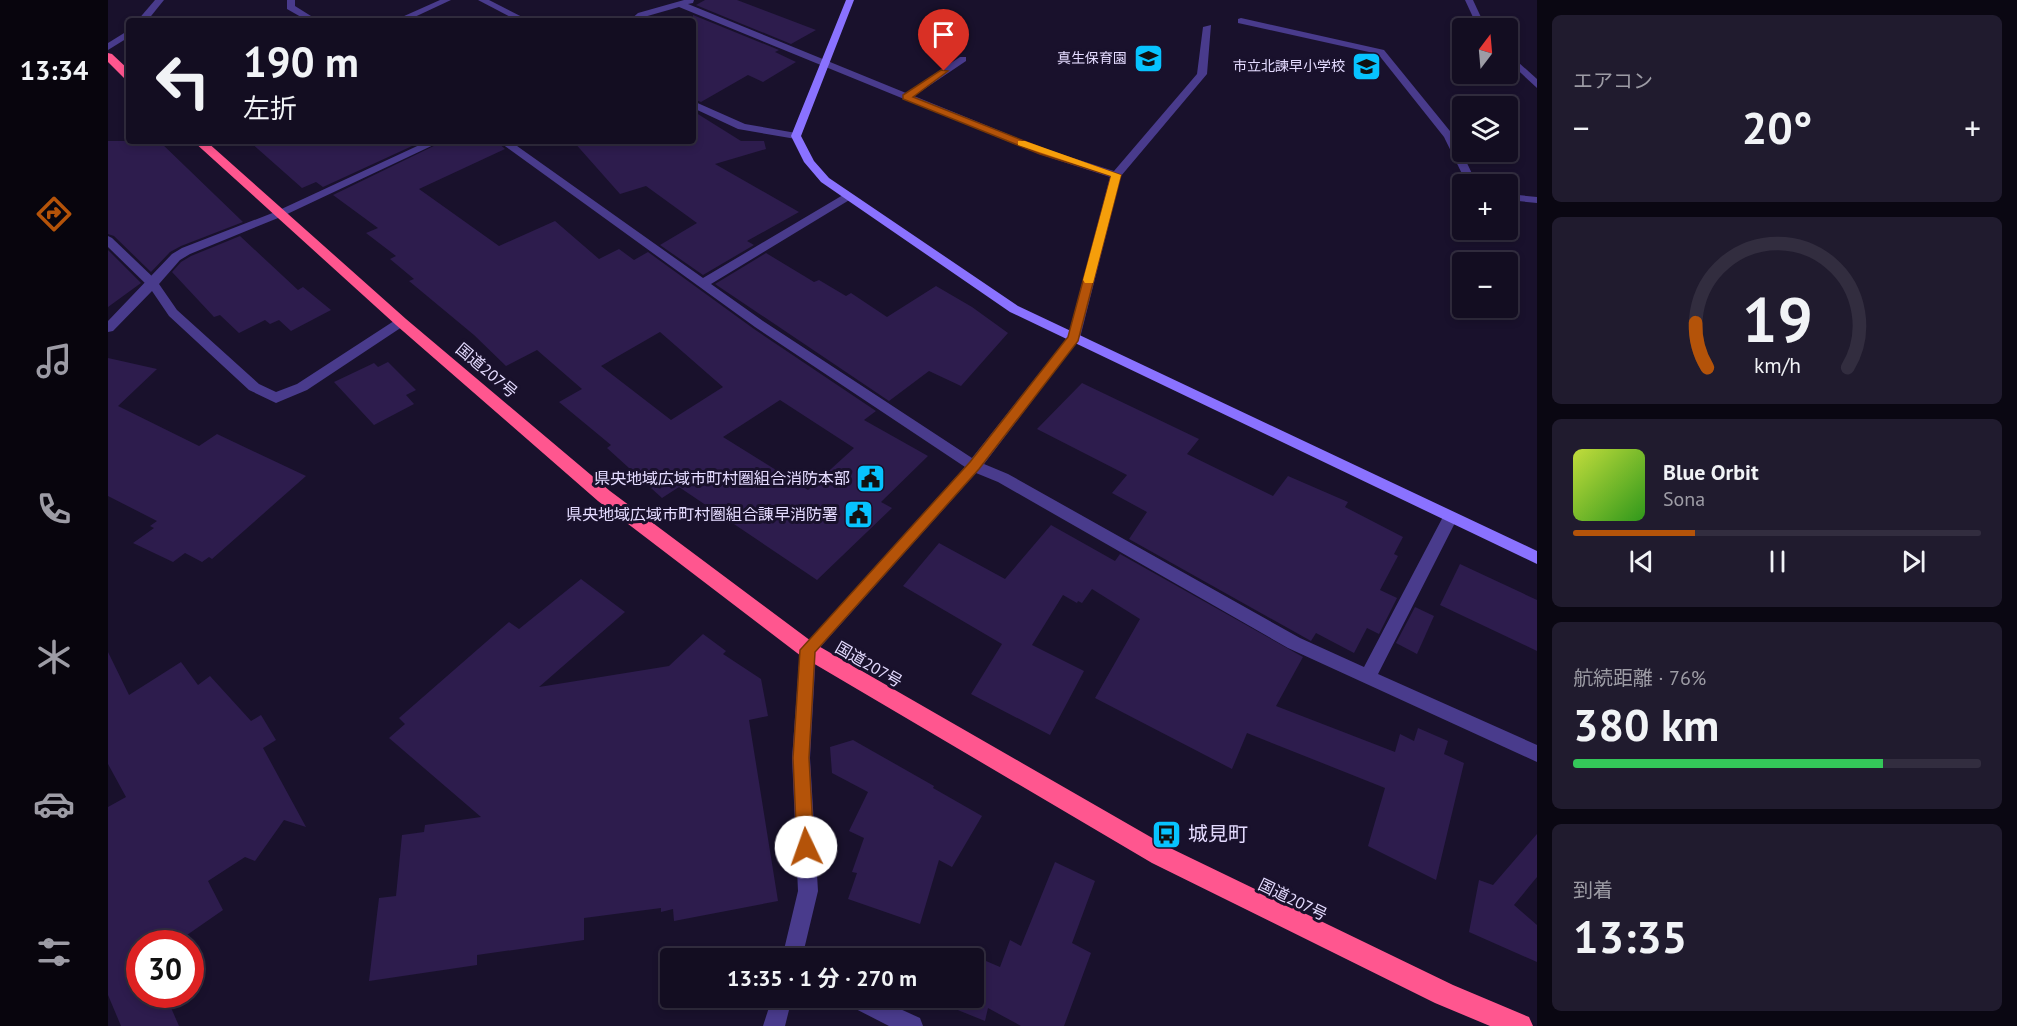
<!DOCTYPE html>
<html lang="ja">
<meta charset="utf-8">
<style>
body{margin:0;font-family:"PT Sans","Noto Sans JP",sans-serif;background:#201b2e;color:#f1f3f6;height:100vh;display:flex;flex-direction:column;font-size:22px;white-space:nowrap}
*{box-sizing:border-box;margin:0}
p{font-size:20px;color:#9d9ca5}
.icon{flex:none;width:33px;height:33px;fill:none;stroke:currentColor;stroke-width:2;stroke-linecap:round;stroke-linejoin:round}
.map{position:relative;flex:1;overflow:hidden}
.details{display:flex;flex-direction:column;gap:15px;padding:15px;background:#0a0712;width:480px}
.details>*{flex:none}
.top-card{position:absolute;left:18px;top:18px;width:570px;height:126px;border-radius:6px;box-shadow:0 3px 9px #0003,0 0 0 2px #322d3f;background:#130d21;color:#f1f3f6;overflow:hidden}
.needle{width:39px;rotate:16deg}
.tools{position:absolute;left:1344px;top:18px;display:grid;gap:12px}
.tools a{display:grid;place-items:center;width:66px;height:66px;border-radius:6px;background:#130d21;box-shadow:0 3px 9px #0003,0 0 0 2px #322d3f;font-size:30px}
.speed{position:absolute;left:18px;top:930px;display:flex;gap:12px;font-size:30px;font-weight:700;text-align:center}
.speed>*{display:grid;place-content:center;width:78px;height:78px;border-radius:50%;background:#130d21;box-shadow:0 3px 9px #0003,0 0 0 2px #322d3f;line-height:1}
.speed .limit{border:9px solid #d22;background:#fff;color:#111}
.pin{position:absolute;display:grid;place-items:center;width:51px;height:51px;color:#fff;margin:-62px -26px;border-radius:50% 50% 50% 0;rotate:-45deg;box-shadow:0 0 6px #0007}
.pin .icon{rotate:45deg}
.me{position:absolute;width:66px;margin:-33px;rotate:357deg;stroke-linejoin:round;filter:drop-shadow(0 0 4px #0008)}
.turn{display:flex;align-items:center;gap:21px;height:126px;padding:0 18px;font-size:27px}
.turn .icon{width:78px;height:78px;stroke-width:2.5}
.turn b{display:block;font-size:42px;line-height:51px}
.big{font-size:45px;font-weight:700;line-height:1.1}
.details .widget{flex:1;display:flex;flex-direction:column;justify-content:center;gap:9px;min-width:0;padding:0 21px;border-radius:9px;background:#201b2e}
.details .dial{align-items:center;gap:0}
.dial svg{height:156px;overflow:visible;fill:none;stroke:#322d3f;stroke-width:7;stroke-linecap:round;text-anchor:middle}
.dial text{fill:#f1f3f6;stroke:none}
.song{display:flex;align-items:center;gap:18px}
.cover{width:72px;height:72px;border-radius:9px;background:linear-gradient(135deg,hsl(70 70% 55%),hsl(110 70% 35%))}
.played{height:6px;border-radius:3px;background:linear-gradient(90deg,#b45309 30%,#322d3f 30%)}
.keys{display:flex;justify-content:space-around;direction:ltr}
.heat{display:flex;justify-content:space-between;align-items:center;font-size:33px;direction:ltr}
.charge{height:9px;border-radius:4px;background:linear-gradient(90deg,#34c759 76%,#322d3f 0)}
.trip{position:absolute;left:552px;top:948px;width:324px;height:60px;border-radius:6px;background:#130d21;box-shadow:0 3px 9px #0003,0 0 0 2px #322d3f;font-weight:700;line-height:60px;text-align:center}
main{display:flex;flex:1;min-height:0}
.tab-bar{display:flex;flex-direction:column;width:108px;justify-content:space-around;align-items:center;background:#08050d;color:#9d9ca5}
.tab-bar .icon{width:42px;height:42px}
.tab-bar .on{color:#b45309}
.tab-bar b{font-size:27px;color:#f1f3f6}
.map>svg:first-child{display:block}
.building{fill:#2d1c4d;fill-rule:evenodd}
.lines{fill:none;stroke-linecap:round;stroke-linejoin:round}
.lane{fill:#493b8c;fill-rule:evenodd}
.street{fill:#493b8c;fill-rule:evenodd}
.secondary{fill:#8a72ff;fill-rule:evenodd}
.highway{fill:#ff568f;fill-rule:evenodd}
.route{fill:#b45309;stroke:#753606;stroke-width:1.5}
.slow{fill:#f59e0b}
.labels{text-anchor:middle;stroke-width:6;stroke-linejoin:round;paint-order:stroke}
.far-poi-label{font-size:14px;fill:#e4dbff;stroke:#19112c;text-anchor:end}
.street-label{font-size:16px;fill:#e4dbff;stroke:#19112c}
.poi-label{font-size:16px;fill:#e4dbff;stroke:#19112c;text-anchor:end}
.near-poi-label{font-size:20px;fill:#e4dbff;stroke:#19112c;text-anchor:start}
</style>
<main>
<nav class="tab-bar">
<b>13:34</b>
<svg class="icon on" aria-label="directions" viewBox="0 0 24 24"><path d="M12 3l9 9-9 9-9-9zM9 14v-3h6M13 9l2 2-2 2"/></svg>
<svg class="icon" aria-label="music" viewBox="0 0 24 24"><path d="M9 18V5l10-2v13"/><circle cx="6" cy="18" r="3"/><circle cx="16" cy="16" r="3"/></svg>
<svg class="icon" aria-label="phone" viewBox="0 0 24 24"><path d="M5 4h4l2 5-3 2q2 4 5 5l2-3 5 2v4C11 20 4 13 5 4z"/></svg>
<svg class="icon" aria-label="climate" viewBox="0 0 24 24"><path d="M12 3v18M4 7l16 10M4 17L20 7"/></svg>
<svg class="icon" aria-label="car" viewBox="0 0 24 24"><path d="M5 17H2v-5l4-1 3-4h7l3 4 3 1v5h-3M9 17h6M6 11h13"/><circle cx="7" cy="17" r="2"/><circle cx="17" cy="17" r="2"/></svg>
<svg class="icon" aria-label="filters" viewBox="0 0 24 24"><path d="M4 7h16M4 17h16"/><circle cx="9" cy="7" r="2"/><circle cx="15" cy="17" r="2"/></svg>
</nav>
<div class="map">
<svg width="1429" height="1026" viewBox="0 0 1429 1026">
<rect width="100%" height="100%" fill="#19112c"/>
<g class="building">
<polygon points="597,0 629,0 708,30 683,44 588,5"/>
<polygon points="585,15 671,50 667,52 688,62 655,82 640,75 593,102 585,99"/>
<polygon points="585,111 633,141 656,141 658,149 607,164 691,212 639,241 646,245 595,275 552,245 589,223 538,186 512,194 465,141 585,141"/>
<polygon points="0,141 51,141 135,222 73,246 62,252 43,272 6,236 0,234"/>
<polygon points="141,141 315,141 215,187 208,182 194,188"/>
<path d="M336,141H388L397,149L311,189L391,246L447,221L491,259L511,249L526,260L540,252L646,329L768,411L756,420L820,456L773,502L784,508L709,580L571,487L554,498L499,448L503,445L451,402L474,389L429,350L398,366L366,335L301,281L306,279L282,259L288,256L258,233L270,228L225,195ZM552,332L615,387L563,420L493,366ZM672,400L746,448L700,490L615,437Z"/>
<polygon points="132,236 190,290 195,287 223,310 183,331 171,320 162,324 157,320 131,333 112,315 106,317 64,272 73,262 83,256"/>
<polygon points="0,250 33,283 0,307"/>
<polygon points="658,253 706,282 711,280 738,296 743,293 779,317 828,286 864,307 900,333 853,386 821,371 781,401 607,284"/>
<polygon points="0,358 49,369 10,406 91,446 109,434 198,476 104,559 101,557 94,562 77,553 65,562 25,543 46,528 42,526 49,521 0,496"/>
<polygon points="280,362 308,390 298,395 306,404 266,425 226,382 266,363 270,367"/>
<polygon points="974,383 1091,439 1079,454 1165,496 1180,476 1240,502 1237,507 1295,537 1286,554 1290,556 1272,590 1289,598 1271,634 1259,628 1246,653 1208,633 1203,641 1021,539 1039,512 1004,493 1019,475 929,429"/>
<polygon points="943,525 1007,561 1012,554 1195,657 1168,706 1287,752 1292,734 1306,741 1310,728 1340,741 1336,754 1356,763 1328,880 1260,846 1277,788 1139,733 1124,769 987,698 1032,619 984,589 974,603 970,601 969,603 955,595 924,645 976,671 942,735 863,694 894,644 795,586 831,543 897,579"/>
<polygon points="1352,564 1429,600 1429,651 1332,605"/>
<polygon points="473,579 517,612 431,687 561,666 595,634 618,651 615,654 653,679 660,716 641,720 670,901 566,921 565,909 553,912 553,908 476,918 476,940 369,955 369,965 261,981 271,898 288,896 294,835 316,832 317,825 373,817 281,738 297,724 291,718 401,622 411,629"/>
<polygon points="1307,607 1326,616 1309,654 1288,643"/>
<polygon points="0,652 21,695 73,662 90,685 102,676 143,721 153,715 168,740 155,748 198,827 176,820 147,861 137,857 100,881 115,910 66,944 32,944 32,994 57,994 71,1026 13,1026 0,995 0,807 18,797 0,764"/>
<polygon points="745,740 826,786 825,788 874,816 844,867 831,860 812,924 740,899 749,873 744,872 756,838 741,831 760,792 724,773 722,747"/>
<polygon points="1429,834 1429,877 1406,905 1429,925 1429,962 1361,932 1371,880 1385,885"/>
<polygon points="947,862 987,881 964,943 983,953 956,1026 913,1026 880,1008 877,1021 820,998 866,998 864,955 892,967 902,940 913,946"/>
</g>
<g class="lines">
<polygon class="lane" points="0,236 4,238 49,281 49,287 41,287 0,247"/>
<g class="street">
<polygon points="47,0 56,0 39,21 29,21"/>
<polygon points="179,0 187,0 187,6 211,21 200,21 179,9"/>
<polygon points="332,0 343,0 298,21 285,21"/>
<polygon points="370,0 381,0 422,21 410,21"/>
<polygon points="576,0 586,0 585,3 580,4 798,93 852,57 858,57 858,61 806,96 939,150 1006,171 1089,74 1095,27 1103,25 1099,74 1013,176 972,338 876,464 900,474 1192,638 1256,667 1337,513 1347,513 1350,517 1270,674 1429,745 1429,762 1180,648 890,482 868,473 708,652 702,758 710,891 694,958 674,958 690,891 684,758 692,650 857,467 647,327 390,141 402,141 595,278 735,195 743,195 743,199 603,284 655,321 864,458 960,337 1002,177 931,154 571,7 536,17 531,21 521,21 530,13"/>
<polygon points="1357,0 1365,0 1378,28 1370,28"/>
<polygon points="1133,18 1276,50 1346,136 1369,184 1359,184 1336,137 1270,54 1130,23 1130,19"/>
<polygon points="21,30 21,37 0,50 0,43"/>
<polygon points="1400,53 1429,79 1429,88 1400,61"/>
<polygon points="585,101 637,124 688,133 693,136 688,139 630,129 585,108"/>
<polygon points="320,141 334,141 175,216 82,254 72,260 51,284 69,310 151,384 168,392 189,384 289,319 297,319 299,322 297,325 199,390 168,403 141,390 61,316 44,291 5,331 0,332 0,321 64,254 74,248 167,212"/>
<polygon points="1400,194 1429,197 1429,203 1400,200"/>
<polygon points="664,998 684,998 677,1026 655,1026"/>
<polygon points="737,998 768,998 812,1018 815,1026 781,1026 740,1005"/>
</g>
<polygon class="secondary" points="738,0 746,0 693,136 706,161 721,178 910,306 1429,551 1429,564 902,312 713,182 696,162 683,136"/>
<g class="highway">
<polygon points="0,53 4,54 21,70 21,80 17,79 0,62"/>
<polygon points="85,141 98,141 298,319 502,491 707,644 1060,847 1345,985 1421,1017 1425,1026 1382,1026 1327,1003 1044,863 693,656 490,501 288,325"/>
</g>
</g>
<polygon class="route" points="833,70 840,71 805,97 939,150 1013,175 970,341 871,469 707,652 701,758 706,847 704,853 698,855 692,853 689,847 685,758 692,650 862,462 960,337 1003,176 932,154 795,99 795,95"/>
<polygon class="slow" points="910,141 917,141 1013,175 985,283 977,283 975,280 1003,176 910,145"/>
<defs>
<symbol id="school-square" viewBox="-11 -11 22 22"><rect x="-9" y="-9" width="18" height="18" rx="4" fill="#07c3ff" stroke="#19112c"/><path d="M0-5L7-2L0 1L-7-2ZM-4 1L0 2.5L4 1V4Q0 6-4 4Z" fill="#111"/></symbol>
<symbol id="civic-square" viewBox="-11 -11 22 22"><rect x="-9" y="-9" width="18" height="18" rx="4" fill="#07c3ff" stroke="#19112c"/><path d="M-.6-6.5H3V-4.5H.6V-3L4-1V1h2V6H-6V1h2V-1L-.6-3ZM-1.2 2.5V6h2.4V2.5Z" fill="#111"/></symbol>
<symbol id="bus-square" viewBox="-11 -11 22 22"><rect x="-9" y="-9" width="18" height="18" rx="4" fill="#07c3ff" stroke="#19112c"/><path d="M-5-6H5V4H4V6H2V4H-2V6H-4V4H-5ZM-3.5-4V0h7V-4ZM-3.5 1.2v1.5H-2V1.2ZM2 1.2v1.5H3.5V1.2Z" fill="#111"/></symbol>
</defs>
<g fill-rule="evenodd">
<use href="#school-square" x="1024" y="42" width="33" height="33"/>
<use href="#school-square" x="1242" y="50" width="33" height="33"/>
<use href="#civic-square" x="746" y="462" width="33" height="33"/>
<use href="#civic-square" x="734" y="498" width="33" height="33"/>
<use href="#bus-square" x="1042" y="818" width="33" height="33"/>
</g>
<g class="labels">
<g class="far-poi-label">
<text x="1019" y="63">真生保育園</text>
<text x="1237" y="71">市立北諫早小学校</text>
</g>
<g class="street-label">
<text transform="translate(379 370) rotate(40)" y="6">国道207号</text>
<text transform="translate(761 664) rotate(30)" y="6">国道207号</text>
<text transform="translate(1185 899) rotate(26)" y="6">国道207号</text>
</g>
<g class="poi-label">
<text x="742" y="484">県央地域広域市町村圏組合消防本部</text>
<text x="730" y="520">県央地域広域市町村圏組合諌早消防署</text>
</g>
<g class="near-poi-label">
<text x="1080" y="841">城見町</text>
</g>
</g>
</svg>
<div class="tools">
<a><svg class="needle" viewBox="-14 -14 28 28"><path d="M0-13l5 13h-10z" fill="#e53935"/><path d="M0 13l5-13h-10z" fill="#9d9ca5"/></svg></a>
<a><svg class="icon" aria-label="layers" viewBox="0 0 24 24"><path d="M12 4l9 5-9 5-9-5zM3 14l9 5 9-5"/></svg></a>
<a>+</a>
<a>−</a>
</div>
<div class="speed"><div class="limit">30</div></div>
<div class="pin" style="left:836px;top:71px;background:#d93025"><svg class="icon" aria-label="arrive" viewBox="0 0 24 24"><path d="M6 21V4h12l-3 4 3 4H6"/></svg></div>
<svg class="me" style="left:698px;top:847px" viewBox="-20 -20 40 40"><circle r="19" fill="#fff"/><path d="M0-13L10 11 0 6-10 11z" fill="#b45309"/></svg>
<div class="trip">13:35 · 1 分 · 270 m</div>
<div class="top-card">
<div class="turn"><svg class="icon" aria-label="left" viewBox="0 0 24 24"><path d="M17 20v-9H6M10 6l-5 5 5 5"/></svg><div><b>190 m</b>左折</div></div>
</div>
</div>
<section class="details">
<div class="widget"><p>エアコン</p>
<div class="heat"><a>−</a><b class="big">20°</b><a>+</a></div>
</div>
<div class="widget dial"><svg viewBox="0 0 100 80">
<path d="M14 69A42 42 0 1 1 86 69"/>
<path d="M14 69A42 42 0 0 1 8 46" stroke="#b45309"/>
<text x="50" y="56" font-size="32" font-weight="700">19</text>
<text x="50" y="72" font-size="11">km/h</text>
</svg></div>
<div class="widget">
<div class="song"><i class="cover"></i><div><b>Blue Orbit</b><p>Sona</p></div></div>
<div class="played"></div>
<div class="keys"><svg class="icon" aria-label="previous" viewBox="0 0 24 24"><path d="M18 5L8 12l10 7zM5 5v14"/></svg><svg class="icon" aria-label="pause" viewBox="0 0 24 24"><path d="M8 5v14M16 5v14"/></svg><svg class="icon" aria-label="next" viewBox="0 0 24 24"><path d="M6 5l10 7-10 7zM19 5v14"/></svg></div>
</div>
<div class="widget"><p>航続距離 · 76%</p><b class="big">380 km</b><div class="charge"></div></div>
<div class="widget"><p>到着</p><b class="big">13:35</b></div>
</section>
</main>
